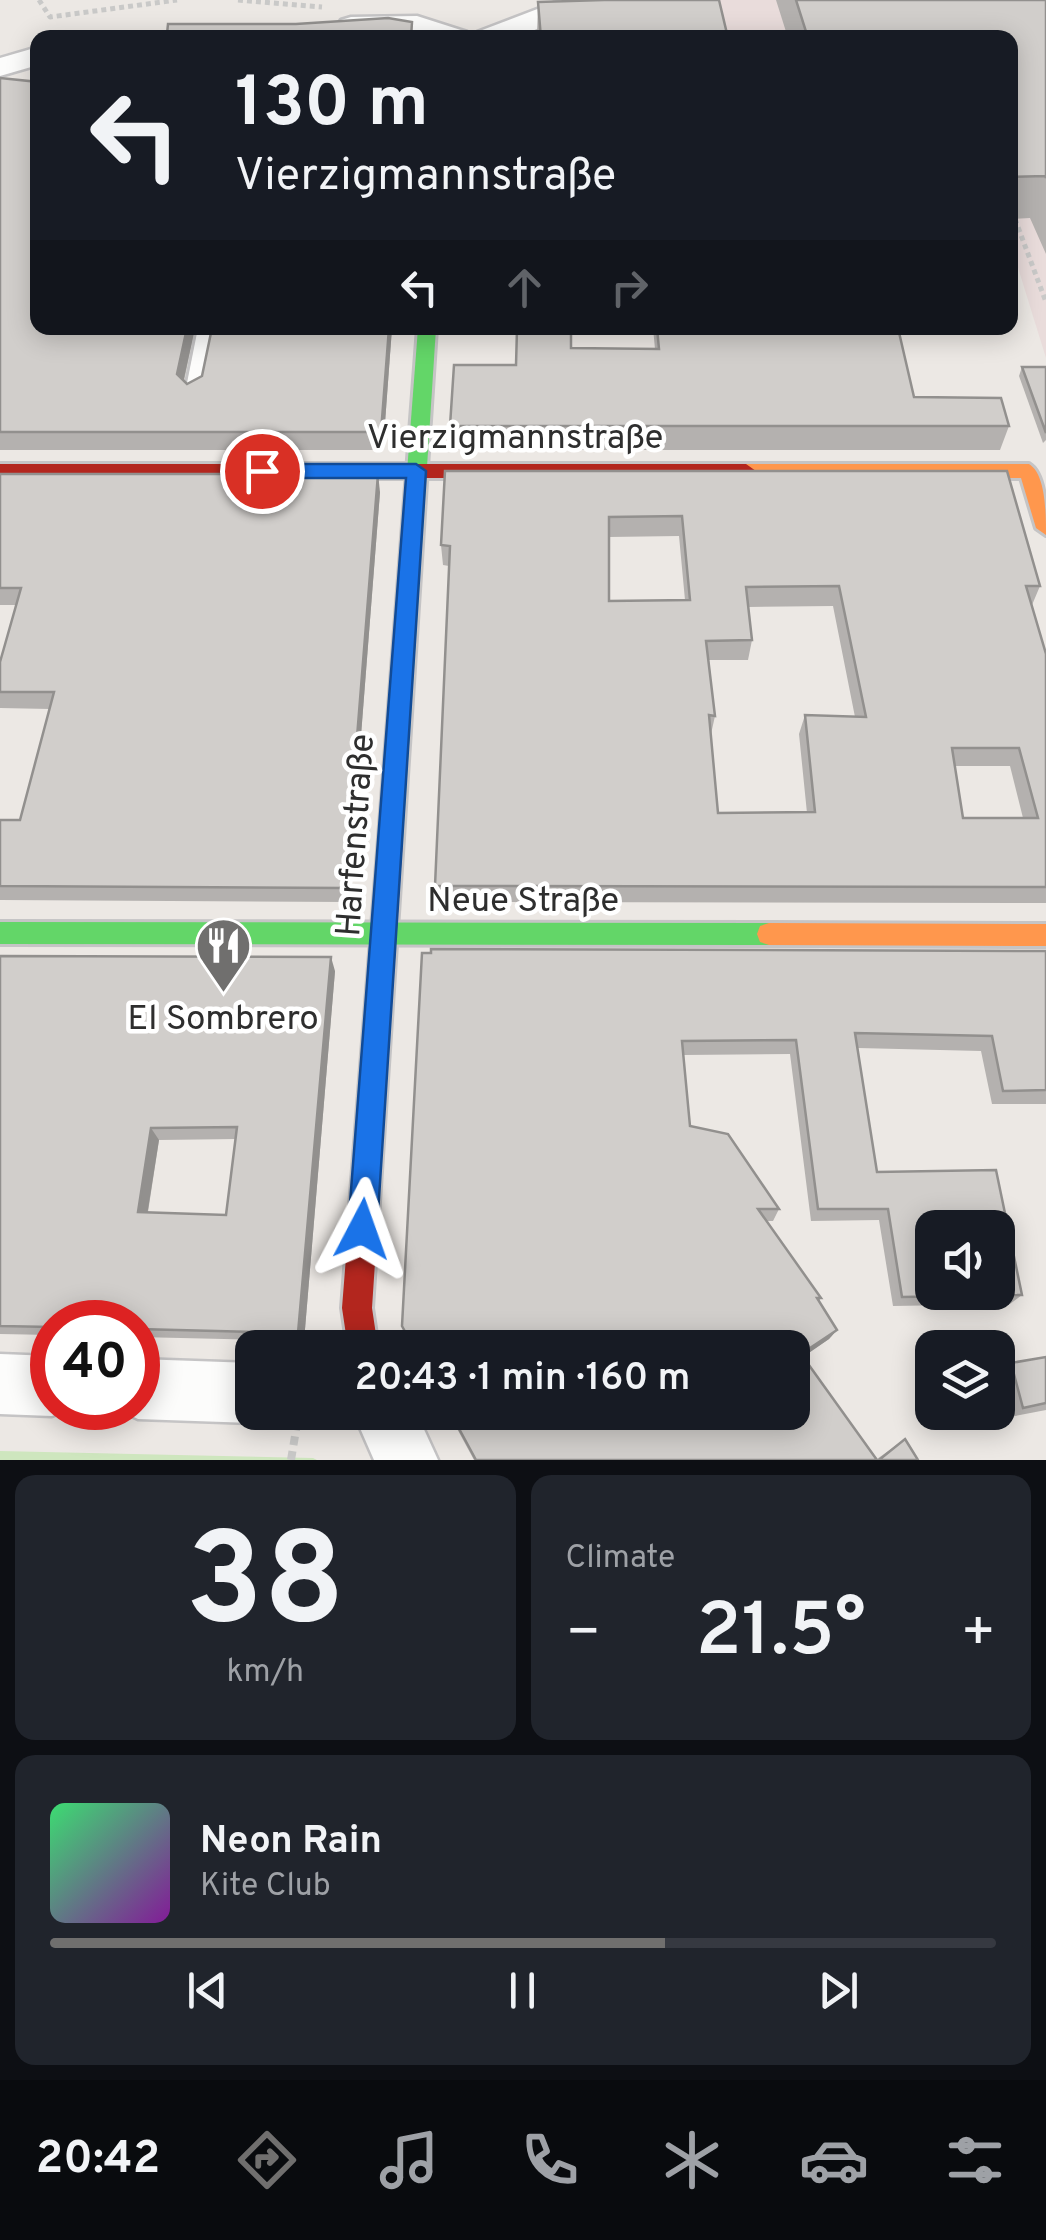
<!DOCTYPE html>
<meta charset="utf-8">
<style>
body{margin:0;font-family:Overpass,sans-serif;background:#20242c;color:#f1f3f6;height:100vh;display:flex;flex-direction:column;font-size:38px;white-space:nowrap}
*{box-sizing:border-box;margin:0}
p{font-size:32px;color:#9ea1a6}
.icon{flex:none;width:55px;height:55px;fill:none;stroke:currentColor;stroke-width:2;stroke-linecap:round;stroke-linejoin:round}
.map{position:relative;height:1460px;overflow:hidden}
.drawer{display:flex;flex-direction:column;gap:15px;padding:15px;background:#0d0f14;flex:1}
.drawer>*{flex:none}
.banner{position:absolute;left:30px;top:30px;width:988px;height:305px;border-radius:20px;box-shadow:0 5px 25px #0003;background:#171b24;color:#f1f3f6;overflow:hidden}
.buttons{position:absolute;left:915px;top:1210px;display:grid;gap:20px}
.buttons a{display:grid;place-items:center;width:100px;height:100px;border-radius:20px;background:#171b24;box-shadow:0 5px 25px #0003;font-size:50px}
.speed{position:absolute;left:30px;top:1300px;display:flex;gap:20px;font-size:50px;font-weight:700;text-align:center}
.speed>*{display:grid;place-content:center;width:130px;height:130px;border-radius:50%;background:#171b24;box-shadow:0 5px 25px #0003;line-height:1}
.speed .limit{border:15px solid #d22;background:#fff;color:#111}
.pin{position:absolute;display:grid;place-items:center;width:85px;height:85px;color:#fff;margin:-42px;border:5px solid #fff;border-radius:50%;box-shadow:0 2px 10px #0007}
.me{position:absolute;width:110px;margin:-55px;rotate:4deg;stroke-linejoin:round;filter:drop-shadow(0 0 8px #0008)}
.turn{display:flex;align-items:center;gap:35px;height:210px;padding:0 40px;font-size:45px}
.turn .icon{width:130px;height:130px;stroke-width:2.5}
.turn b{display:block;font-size:70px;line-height:85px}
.lanes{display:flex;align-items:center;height:95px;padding:0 40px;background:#0003;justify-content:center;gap:50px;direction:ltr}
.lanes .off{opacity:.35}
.big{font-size:75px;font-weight:600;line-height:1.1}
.drawer .tile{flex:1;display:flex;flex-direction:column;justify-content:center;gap:15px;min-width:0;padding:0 35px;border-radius:20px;background:#20242c}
.drawer .dial{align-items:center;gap:0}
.dial b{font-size:130px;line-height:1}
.song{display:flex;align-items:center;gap:30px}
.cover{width:120px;height:120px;border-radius:15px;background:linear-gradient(135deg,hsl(140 70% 55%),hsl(290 70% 35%))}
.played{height:10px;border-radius:5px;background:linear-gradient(90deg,#706f6e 65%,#363941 65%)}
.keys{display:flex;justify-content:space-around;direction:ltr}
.heat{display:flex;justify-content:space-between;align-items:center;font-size:55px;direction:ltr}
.drawer .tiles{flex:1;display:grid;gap:15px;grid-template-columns:1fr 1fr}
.tile:last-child{grid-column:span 2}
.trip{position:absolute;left:235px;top:1330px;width:575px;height:100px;border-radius:20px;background:#171b24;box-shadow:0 5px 25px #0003;font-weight:600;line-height:100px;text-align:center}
.tab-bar{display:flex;height:160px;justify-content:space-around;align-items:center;background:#090b0e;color:#9ea1a6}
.tab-bar .icon{width:70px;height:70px}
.tab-bar .selected{color:#706f6e}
.tab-bar b{font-size:45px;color:#f1f3f6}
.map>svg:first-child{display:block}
.medical{fill:#e9dcdb}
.green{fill:#cee6be}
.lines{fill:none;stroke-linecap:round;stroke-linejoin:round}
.lane-casing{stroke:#c5c4c5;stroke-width:6}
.street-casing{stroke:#c5c4c5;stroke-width:5}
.fast-casing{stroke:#c5c4c5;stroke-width:6}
.slow-casing{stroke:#c5c4c5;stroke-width:6}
.jam-casing{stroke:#c5c4c5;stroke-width:6}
.path-far1{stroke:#c9c9c8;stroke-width:5;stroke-dasharray:5 4;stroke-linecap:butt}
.path{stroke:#c9c9c8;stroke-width:8;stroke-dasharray:9 6;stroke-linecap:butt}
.lane{fill:#fcfcfb;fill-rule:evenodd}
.street{fill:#fcfcfb;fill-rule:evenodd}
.fast{fill:#63d668;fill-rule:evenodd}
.slow{fill:#ff974d;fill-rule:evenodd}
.jam{fill:#b3261e;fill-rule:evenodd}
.wall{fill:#b4b1af;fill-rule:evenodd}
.shaded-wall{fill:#92908e}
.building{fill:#d1cecb;stroke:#92908e;stroke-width:2.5;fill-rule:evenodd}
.route{fill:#1a73e8;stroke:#114b97;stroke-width:2.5}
.labels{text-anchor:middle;stroke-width:9;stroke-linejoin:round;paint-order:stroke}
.street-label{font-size:35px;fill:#2e2e2e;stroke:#fff}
.poi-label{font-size:35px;fill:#2e2e2e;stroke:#fff}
</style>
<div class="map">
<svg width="1046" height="1460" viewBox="0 0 1046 1460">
<rect width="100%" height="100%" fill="#ece8e4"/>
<polygon class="medical" points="610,0 1046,0 1046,358 1010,242 1010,38 521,38 531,29"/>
<polygon class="green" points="0,1451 313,1458 317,1460 0,1460"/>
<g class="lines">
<defs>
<polygon id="lane" points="198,328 216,328 203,393 194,399 185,393"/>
<g id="street">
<polygon points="561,0 600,0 596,6 514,38 473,38 477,32"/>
<polygon points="417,16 467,32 471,38 351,35 341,32 337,26 341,20 351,17"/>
<polygon points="38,47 38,65 0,76 0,58"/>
<polygon points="0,1354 52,1356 52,1408 73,1408 52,1416 0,1414"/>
<polygon points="138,1359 252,1363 252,1412 274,1412 252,1423 138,1419 115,1408 138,1408"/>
<polygon points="353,1412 416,1412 438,1460 374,1460"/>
</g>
<g id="fast">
<polygon points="418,328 436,328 403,838 399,845 391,848 383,845 379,838"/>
<polygon points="0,922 769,923 778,926 781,934 778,942 769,945 0,944"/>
</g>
<g id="slow">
<path d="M746,464H1029C1046,474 1046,514 1046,535L1036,528L1021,478H746L736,471Z"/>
<polygon points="769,923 1046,924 1046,946 769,945 760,942 757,934 760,926"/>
</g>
<g id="jam">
<polygon points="0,464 746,464 756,471 746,478 0,478"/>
<polygon points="391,828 399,831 403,838 372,1308 378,1348 348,1348 342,1308 379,838 383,831"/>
</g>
</defs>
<use href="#lane" class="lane-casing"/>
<use href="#street" class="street-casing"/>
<use href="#fast" class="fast-casing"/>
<use href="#slow" class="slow-casing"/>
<use href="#jam" class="jam-casing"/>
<g class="path-far1">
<polyline points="39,0 50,17 177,0"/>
<polyline points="238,0 322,7"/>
<polyline points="1015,219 1046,302"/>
</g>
<polyline class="path" points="291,1460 299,1412"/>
<use href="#lane" class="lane"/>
<use href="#street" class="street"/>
<use href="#fast" class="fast"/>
<use href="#slow" class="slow"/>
<use href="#jam" class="jam"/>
</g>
<g class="wall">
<polygon points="776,0 1046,0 1046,254 1030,218 1010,219 1010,38 788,38"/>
<polygon points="538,2 541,38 537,38"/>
<polygon points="0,78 38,328 195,328 184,381 187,384 392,328 383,450 0,450"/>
<polygon points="653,328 898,328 914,397 1009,426 1000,450 452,450 450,426 516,365 571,348 655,349"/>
<polygon points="1022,367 1046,367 1046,440 1043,443 1019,376"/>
<path d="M445,471H1007L1040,586L1032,605L1046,654V903L437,902L435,886L449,566L443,565L441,545ZM679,536L685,600L609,601V537ZM833,606L855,717L805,715L799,734L807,813H718L711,734L715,716L709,660H748L752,640L748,607ZM955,766H1010L1023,818H963Z"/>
<polygon points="0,474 380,492 348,902 0,900 0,820 20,820 50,709 0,708 0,662 16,605 0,605"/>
<polygon points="1046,951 1046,1104 992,1104 981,1051 858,1048 877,1172 1022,1295 1010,1304 893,1306 879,1220 811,1221 790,1054 683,1055 690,1126 779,1209 773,1221 766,1221 821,1298 819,1301 837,1330 829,1339 803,1357 877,1459 905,1439 918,1460 474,1460 448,1412 792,1412 792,1348 412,1348 402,1326 422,953"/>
<path d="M0,956L335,971L304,1341L138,1337V1322H52V1335L0,1334ZM236,1139L226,1215L148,1212L159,1140Z"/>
<polygon points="1046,1357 1046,1410 1005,1418 998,1390 998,1372 1011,1363"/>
</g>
<g class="shaded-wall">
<polygon points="187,328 195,328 181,392 177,374"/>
<polygon points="389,328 392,328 383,450 381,432"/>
<polygon points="378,474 380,492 348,902 345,888"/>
<polygon points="331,957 335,971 304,1341 298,1333"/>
<polygon points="151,1128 159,1140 146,1222 138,1212"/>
<polygon points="837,1330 829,1339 794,1363 801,1354"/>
</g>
<g class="building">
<polygon points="604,0 719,0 728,38 541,38 538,2"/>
<polygon points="796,0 1046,0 1046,178 1045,176 1010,177 1010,38 808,38"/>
<polygon points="388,18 412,22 411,38 121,38 167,34 168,24 296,24"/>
<polygon points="0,78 38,82 38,328 187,328 177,374 187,384 202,376 212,328 389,328 381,432 0,432"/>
<polygon points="657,328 898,328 914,397 1001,398 1009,426 450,426 454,365 516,365 517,329 571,330 571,348 659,349"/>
<polygon points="1022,367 1046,367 1046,433"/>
<path d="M445,471H1007L1040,586H1026L1046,654V887L435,886L450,546L441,545ZM682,516L690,600L609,601V517ZM839,586L866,717L805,715L815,812L718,813L709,715L715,716L706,641L752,640L746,587ZM952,748H1019L1038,818H963Z"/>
<polygon points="0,474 378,474 345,888 0,886 0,820 20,820 54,692 0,692 0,662 21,588 0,588"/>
<path d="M431,949L1046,951V1090L1003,1091L992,1036L855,1033L877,1172L996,1170L1022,1295L902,1297L888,1209H818L796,1040L682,1041L690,1126L728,1134L779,1209H758L821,1298H817L837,1330L801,1354L877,1460H476L450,1412H792V1348H414L402,1326L422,953H431ZM932,1228H998V1292H932Z"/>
<path d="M0,956L331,957L298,1333L138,1329V1322H52V1327L0,1326ZM237,1127L226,1215L138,1212L151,1128Z"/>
<polygon points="1046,1357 1046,1403 1023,1408 1011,1363"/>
<polygon points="905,1439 918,1460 879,1460"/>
</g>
<polygon class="route" points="262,464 416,464 426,471 377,1229 373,1239 362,1243 352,1239 348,1229 406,478 262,478 252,471"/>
<defs>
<symbol id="restaurant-pin" viewBox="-11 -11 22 30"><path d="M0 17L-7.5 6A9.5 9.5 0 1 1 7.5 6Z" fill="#706f6e" stroke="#fff"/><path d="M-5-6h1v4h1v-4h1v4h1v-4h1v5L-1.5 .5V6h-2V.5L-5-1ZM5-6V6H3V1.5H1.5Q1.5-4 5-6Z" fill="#fff"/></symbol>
</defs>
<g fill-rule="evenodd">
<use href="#restaurant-pin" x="192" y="914" width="63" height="86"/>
</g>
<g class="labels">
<g class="street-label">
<text x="515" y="448">Vierzigmannstraße</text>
<text transform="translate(354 835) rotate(-86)" y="12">Harfenstraße</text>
<text x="523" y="911">Neue Straße</text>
</g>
<g class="poi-label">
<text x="223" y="1029">El Sombrero</text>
</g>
</g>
</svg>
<div class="buttons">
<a><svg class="icon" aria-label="sound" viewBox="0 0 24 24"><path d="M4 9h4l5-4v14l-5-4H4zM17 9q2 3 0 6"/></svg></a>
<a><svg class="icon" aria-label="layers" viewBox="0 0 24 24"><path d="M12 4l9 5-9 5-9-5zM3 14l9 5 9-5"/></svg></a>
</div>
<div class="speed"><div class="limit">40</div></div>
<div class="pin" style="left:262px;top:471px;background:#d93025"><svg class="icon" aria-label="arrive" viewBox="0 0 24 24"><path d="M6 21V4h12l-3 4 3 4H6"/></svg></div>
<svg class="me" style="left:362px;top:1229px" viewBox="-20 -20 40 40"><path d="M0-17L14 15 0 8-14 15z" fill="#1a73e8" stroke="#fff" stroke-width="4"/></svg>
<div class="trip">20:43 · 1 min · 160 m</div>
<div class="banner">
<div class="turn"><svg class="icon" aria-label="left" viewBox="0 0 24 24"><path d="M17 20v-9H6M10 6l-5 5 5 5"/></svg><div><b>130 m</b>Vierzigmannstraße</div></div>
<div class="lanes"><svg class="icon" aria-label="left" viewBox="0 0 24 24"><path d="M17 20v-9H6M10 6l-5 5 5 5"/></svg><svg class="icon off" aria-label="ahead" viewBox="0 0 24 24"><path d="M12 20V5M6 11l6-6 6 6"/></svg><svg class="icon off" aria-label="right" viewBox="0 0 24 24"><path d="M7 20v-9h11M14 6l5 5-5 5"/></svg></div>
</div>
</div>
<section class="drawer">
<div class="tiles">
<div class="tile dial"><b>38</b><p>km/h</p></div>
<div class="tile"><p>Climate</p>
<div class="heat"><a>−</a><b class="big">21.5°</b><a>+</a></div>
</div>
<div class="tile">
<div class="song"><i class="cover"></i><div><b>Neon Rain</b><p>Kite Club</p></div></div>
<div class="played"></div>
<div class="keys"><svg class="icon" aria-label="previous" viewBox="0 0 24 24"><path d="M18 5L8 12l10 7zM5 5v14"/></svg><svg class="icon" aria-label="pause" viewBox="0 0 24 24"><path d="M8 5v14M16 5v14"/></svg><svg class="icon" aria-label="next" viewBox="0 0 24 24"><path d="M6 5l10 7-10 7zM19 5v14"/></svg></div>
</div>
</div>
</section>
<nav class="tab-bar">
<b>20:42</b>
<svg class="icon selected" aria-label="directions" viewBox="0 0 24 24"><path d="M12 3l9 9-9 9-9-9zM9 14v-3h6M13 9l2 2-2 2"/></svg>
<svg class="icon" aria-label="music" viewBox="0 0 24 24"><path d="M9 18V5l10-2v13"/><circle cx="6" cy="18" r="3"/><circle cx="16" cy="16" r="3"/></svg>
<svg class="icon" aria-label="phone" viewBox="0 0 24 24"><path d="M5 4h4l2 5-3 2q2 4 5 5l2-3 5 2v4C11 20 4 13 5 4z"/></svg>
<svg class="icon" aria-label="climate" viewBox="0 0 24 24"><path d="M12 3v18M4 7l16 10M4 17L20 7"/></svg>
<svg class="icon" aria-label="car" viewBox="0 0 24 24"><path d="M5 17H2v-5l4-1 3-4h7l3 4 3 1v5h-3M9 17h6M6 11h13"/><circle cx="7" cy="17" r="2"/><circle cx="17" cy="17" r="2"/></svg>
<svg class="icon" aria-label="filters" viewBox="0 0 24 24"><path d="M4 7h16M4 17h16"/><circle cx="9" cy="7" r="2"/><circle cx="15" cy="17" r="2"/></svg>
</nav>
